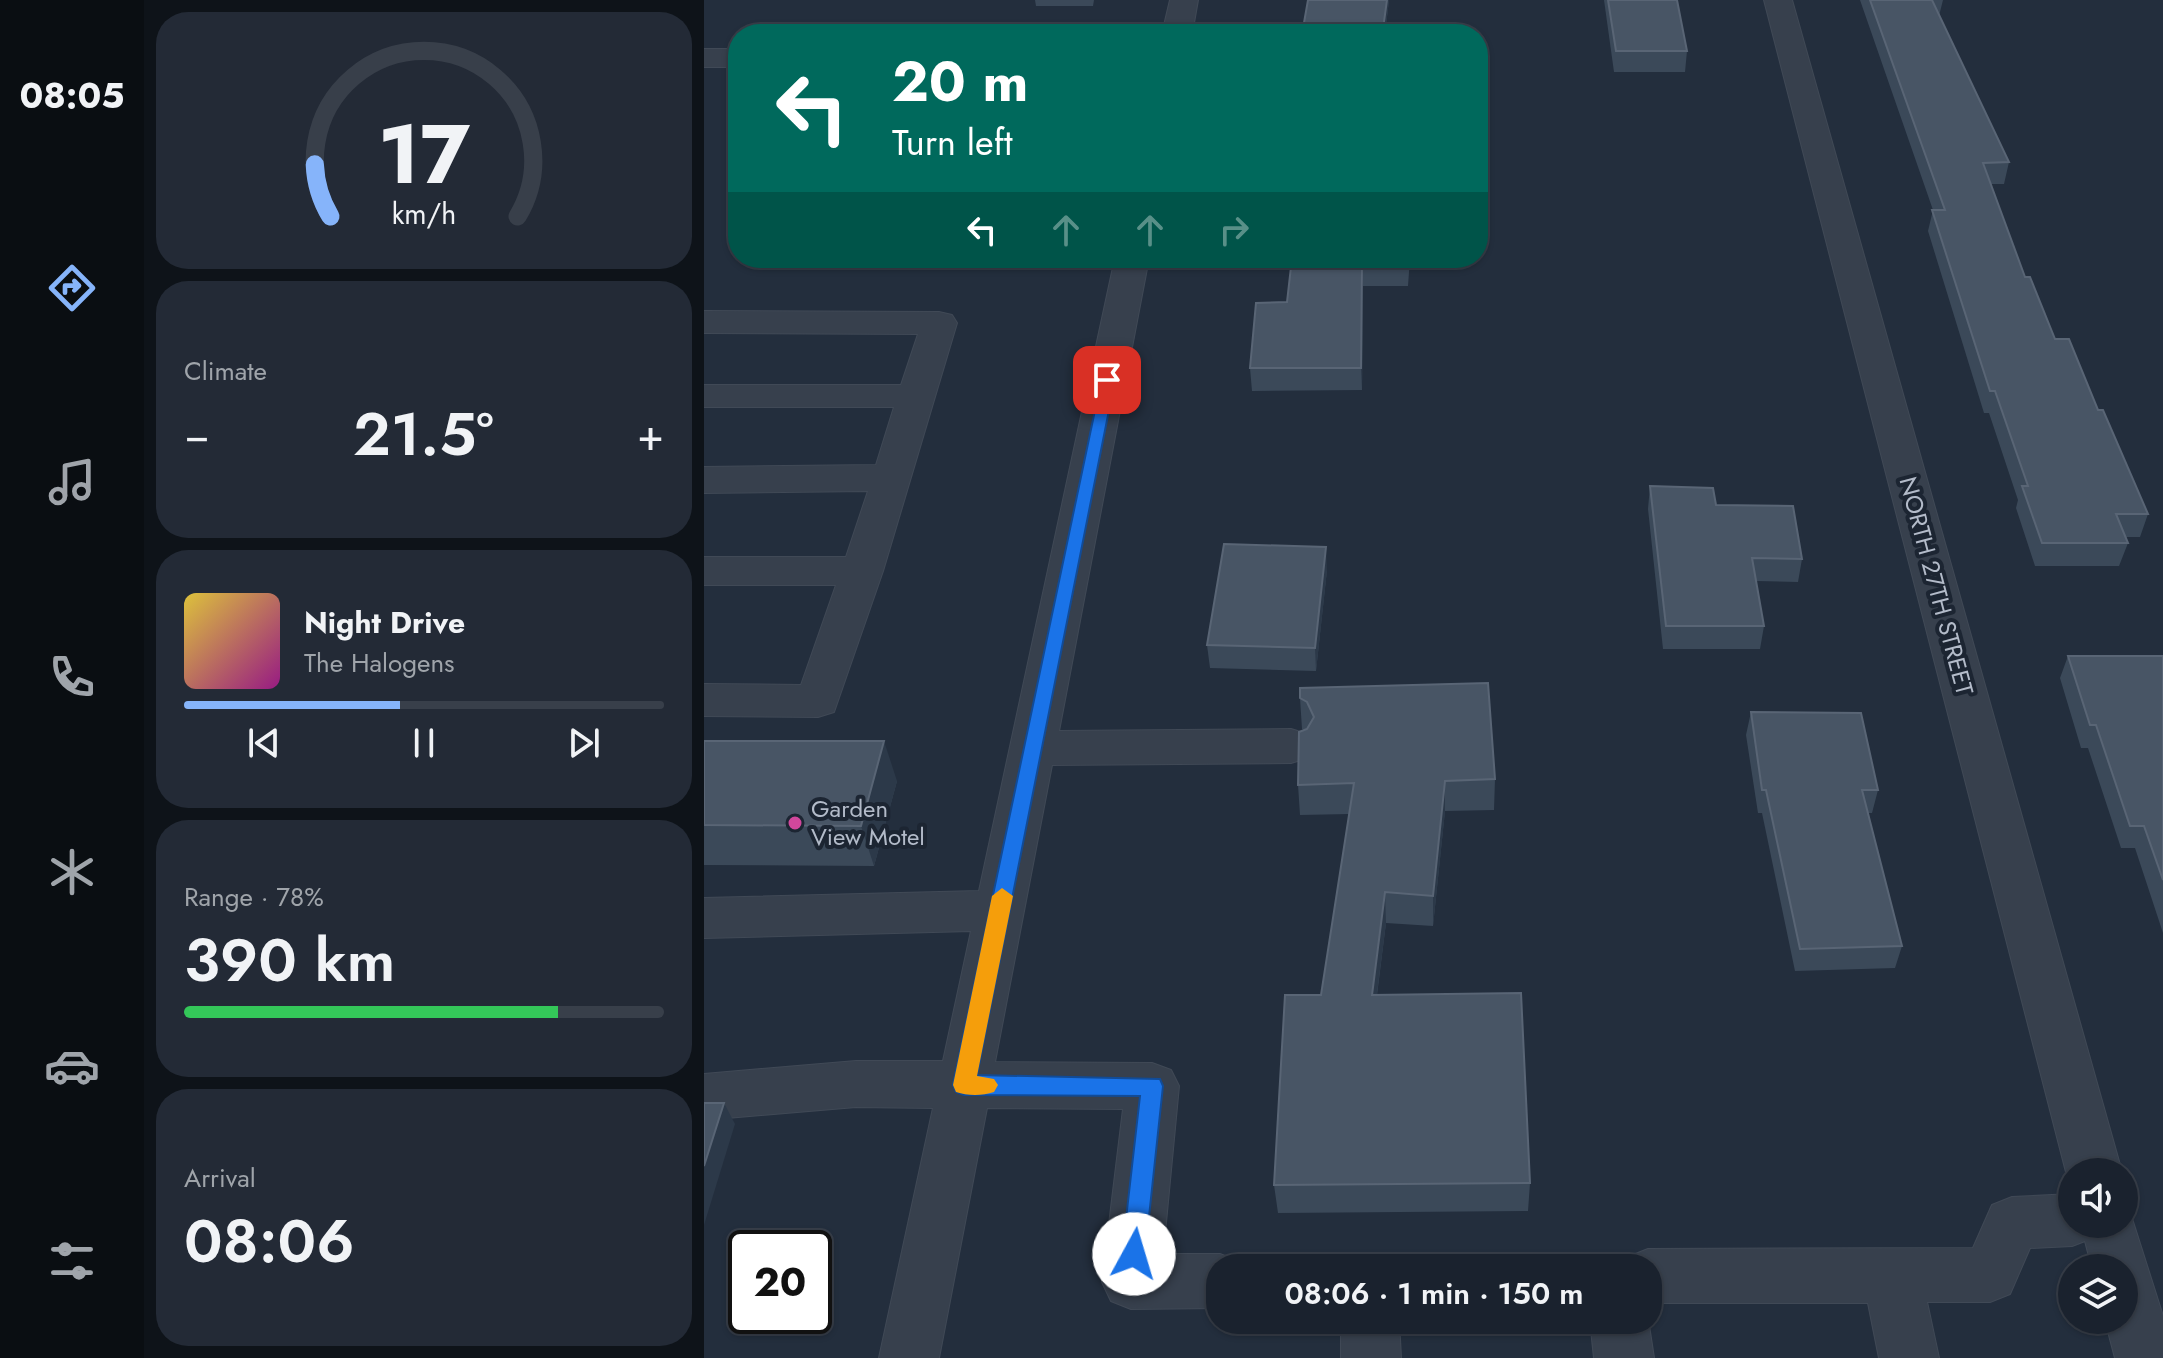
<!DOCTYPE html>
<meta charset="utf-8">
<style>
body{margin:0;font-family:Jost,sans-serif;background:#232a36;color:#f1f3f6;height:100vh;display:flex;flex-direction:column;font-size:30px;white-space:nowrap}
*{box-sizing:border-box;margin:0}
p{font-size:26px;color:#9fa4aa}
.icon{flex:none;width:44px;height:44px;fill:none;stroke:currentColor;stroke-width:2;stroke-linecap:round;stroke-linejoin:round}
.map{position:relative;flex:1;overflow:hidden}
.details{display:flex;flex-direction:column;gap:12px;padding:12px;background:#0e1319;width:560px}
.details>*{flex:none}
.banner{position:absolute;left:24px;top:24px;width:760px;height:244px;border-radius:32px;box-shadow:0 2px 6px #0004,0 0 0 2px #383f4a;background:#00695c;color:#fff;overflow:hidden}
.buttons{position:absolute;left:1354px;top:1158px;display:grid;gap:16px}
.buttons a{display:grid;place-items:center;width:80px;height:80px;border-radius:50%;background:#1a222e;box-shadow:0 2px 6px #0004,0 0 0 2px #383f4a;font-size:40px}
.speed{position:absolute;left:24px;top:1230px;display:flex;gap:16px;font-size:40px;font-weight:700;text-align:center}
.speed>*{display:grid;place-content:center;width:104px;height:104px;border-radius:50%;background:#1a222e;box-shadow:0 2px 6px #0004,0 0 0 2px #383f4a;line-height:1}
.speed .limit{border:4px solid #111;border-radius:12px;background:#fff;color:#111}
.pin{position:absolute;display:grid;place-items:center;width:68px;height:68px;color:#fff;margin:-34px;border-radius:16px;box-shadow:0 4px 12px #0006}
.me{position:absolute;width:88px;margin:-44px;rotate:6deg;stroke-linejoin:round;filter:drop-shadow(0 0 6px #0008)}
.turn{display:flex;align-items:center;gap:28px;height:168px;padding:0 32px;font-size:36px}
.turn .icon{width:104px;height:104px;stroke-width:2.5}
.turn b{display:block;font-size:56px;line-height:68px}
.lanes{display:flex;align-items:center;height:76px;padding:0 32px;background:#0003;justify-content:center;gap:40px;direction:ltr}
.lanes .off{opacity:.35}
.big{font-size:60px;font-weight:600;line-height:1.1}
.details .tile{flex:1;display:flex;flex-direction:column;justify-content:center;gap:12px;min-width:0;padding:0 28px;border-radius:32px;background:#232a36}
.details .dial{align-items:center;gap:0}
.dial svg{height:208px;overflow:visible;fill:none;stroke:#383f4a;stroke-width:7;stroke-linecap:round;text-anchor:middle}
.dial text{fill:#f1f3f6;stroke:none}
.song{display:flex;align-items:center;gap:24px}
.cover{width:96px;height:96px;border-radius:12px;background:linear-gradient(135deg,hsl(50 70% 55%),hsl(310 70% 35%))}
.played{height:8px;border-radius:4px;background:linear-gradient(90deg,#86b4fa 45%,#383f4a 45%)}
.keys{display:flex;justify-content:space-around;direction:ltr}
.heat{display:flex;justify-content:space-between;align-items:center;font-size:44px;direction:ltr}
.charge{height:12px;border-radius:6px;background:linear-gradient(90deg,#34c759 78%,#383f4a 0)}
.trip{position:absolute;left:502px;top:1254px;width:456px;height:80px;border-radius:32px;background:#1a222e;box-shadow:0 2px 6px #0004,0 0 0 2px #383f4a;font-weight:600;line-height:80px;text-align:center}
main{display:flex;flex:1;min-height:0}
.tabs{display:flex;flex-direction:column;width:144px;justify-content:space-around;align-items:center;background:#0a0e12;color:#9fa4aa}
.tabs .icon{width:56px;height:56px}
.tabs .current{color:#86b4fa}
.tabs b{font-size:36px;color:#f1f3f6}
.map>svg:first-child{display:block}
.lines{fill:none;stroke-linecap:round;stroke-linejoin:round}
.minor-casing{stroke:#404956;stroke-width:2}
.minor{fill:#37404d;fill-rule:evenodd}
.wall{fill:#3b4959}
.shaded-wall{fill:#2c3949}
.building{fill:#485565;stroke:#596575;stroke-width:2}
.route{fill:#1a73e8;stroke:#114b97;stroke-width:2}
.slow{fill:#f59e0b}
.hotel-dot{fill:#d1479c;stroke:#1c2532;stroke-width:3}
.labels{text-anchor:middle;stroke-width:8;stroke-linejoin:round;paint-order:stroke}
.street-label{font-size:24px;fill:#b3bbc9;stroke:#1c2532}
.poi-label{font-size:24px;fill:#b3bbc9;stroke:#1c2532;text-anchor:start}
</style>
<main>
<nav class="tabs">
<b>08:05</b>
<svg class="icon current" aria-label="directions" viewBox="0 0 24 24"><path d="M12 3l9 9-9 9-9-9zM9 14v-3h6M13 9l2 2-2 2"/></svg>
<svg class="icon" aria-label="music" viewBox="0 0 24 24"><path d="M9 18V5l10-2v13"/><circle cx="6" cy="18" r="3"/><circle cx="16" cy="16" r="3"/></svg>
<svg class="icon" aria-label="phone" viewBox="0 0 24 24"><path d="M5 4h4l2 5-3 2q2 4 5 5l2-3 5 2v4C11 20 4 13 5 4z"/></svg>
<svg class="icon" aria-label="climate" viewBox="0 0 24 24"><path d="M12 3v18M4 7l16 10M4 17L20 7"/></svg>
<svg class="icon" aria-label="car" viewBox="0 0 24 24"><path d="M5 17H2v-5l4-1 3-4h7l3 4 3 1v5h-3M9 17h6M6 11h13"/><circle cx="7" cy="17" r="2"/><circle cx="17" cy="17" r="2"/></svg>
<svg class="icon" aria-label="filters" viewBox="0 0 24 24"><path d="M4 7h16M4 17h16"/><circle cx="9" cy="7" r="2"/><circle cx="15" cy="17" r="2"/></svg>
</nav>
<section class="details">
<div class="tile dial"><svg viewBox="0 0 100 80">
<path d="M14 69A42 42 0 1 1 86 69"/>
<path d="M14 69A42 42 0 0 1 8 49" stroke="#86b4fa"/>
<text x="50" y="56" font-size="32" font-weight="700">17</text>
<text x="50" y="72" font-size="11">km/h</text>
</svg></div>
<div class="tile"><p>Climate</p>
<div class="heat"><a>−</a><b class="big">21.5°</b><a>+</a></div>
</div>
<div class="tile">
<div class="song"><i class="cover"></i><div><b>Night Drive</b><p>The Halogens</p></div></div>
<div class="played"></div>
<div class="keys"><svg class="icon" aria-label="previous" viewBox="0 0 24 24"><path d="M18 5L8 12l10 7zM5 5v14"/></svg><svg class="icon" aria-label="pause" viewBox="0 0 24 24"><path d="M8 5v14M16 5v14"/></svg><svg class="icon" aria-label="next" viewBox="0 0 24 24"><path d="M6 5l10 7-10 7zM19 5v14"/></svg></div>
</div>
<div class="tile"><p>Range · 78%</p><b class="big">390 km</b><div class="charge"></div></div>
<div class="tile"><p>Arrival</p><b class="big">08:06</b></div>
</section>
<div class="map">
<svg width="1459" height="1358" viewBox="0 0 1459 1358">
<rect width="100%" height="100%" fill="#232e3d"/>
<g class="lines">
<defs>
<g id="minor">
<polygon points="466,0 494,0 488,34 458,34"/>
<polygon points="1060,0 1088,0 1418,1172 1368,1172 1368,1184 1362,1172"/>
<rect x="0" y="49" width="34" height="18"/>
<polygon points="411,258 445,258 355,731 587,729 603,734 610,746 603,758 587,763 348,765 291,1062 448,1063 467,1070 475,1086 459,1254 516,1254 536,1262 539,1268 516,1268 516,1308 427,1309 407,1301 398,1282 419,1109 283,1108 235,1358 175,1358 229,1108 152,1107 0,1120 0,1074 152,1061 239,1061 267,931 0,938 0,898 275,891"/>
<polygon points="0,311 235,312 248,315 253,323 179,571 130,712 114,717 0,716 0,684 97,685 132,585 0,585 0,557 142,557 164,491 0,493 0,467 172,465 190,407 0,407 0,385 197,385 214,334 0,333"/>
<polygon points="1368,1194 1368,1224 1420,1224 1420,1204 1424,1206 1459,1316 1459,1358 1411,1358 1401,1320 1420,1320 1420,1268 1388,1268 1381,1241 1368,1246 1326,1248 1306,1294 1286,1302 1223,1302 1235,1358 1175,1358 1164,1303 944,1303 944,1268 919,1268 924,1257 944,1249 1269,1248 1288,1205 1308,1197"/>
<polygon points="944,1319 950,1358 890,1358 886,1320"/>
<polygon points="637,1320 695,1320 697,1358 637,1358"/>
</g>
</defs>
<use href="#minor" class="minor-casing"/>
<use href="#minor" class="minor"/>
</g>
<g class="wall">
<polygon points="331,0 390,0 389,6 332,6"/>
<polygon points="604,0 685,0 681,34 598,34"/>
<polygon points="900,0 973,0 983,51 981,72 910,72"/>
<polygon points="1156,0 1239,0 1235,16 1305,162 1300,184 1287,184 1321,277 1351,339 1394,410 1444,514 1436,537 1421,537 1424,543 1415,566 1331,566 1312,508 1314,500 1285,413 1280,413 1224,231 1229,210"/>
<polygon points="588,258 706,258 704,286 659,286 658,390 548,391 546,368 583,302"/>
<polygon points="946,486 1012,505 1098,559 1094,582 1052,581 1060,626 1056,649 959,649 944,509"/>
<polygon points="623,570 612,671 506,668 503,645"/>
<polygon points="1364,656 1459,656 1459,933 1431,848 1417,848 1384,748 1377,748 1356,678"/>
<polygon points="596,698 791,779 790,810 741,811 729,926 682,923 673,995 826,1183 824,1211 574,1213 570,1185 617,995 645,814 596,815 594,785 600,730 598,729"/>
<polygon points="1047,712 1174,790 1168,813 1164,813 1198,946 1191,968 1091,971 1058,813 1054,813 1042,735"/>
<polygon points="0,741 193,781 170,866 0,865"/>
</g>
<g class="shaded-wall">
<polygon points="683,0 685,0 681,34 679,34"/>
<polygon points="658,264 659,286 658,390 657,368"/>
<polygon points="622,547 623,570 612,671 611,648"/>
<polygon points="180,741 193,781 170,866 157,826"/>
<polygon points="741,781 741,811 729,926 729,896"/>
<polygon points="681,892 682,923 669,1024 668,995"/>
<polygon points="20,1103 31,1124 0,1225 0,1166"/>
</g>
<g class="building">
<polygon points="604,0 683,0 679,29 671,29 670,34 598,34"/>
<polygon points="904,0 973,0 983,51 912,51"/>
<polygon points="1166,0 1228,0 1305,162 1279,163 1321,277 1326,277 1351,339 1365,339 1394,410 1399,410 1444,514 1412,514 1424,543 1338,543 1318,486 1324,486 1291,391 1286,391 1228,210 1241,210"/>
<polygon points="588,258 704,258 704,264 658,264 657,368 546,368 552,303 583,302"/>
<polygon points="946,486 1009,488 1012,505 1089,506 1098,559 1048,558 1060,626 962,626"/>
<polygon points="520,544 622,547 611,648 503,645"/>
<polygon points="1364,656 1459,656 1459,880 1440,826 1426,826 1392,725 1386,725"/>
<polygon points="784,683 791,779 741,781 729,896 681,892 668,995 817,993 826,1183 570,1185 581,995 617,995 650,783 594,785 595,732 603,729 610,717 603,702 596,698 596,688"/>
<polygon points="1047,712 1157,713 1174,790 1158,790 1198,946 1096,949 1062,790 1058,790"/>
<polygon points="0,741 180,741 157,826 0,825"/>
<polygon points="0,1103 20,1103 0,1166"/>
</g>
<polygon class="route" points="398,377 411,380 273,1075 456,1079 459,1086 441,1254 438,1262 430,1265 421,1262 418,1254 436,1096 260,1095 252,1092 249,1085"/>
<path class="slow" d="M298,888L309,896L273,1076L290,1079L294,1085L290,1092C278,1096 264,1096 252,1092L249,1085L288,896Z"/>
<circle class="hotel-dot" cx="91" cy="823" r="8"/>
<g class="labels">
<g class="street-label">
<text transform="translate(1232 586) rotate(75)" y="8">NORTH 27TH STREET</text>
</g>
<g class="poi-label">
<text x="107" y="817">Garden<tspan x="107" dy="28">View Motel</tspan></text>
</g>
</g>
</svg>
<div class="buttons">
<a><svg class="icon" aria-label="sound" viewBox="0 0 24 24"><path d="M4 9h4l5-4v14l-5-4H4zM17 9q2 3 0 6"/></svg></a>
<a><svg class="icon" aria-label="layers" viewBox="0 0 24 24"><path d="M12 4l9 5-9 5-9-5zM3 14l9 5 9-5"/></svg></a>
</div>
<div class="speed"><div class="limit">20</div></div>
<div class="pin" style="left:403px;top:380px;background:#d93025"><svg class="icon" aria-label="arrive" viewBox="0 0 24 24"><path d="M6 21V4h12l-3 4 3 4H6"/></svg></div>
<svg class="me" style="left:430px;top:1254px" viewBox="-20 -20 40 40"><circle r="19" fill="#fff"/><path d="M0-13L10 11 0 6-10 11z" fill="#1a73e8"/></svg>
<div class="trip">08:06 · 1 min · 150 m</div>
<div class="banner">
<div class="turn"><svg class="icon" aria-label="left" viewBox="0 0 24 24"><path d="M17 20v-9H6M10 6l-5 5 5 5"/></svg><div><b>20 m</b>Turn left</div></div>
<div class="lanes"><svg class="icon" aria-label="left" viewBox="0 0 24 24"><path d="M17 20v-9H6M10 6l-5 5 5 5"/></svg><svg class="icon off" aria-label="ahead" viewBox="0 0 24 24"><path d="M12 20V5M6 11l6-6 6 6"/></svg><svg class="icon off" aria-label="ahead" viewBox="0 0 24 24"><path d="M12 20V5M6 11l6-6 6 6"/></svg><svg class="icon off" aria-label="right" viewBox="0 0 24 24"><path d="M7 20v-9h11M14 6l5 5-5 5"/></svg></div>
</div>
</div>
</main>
